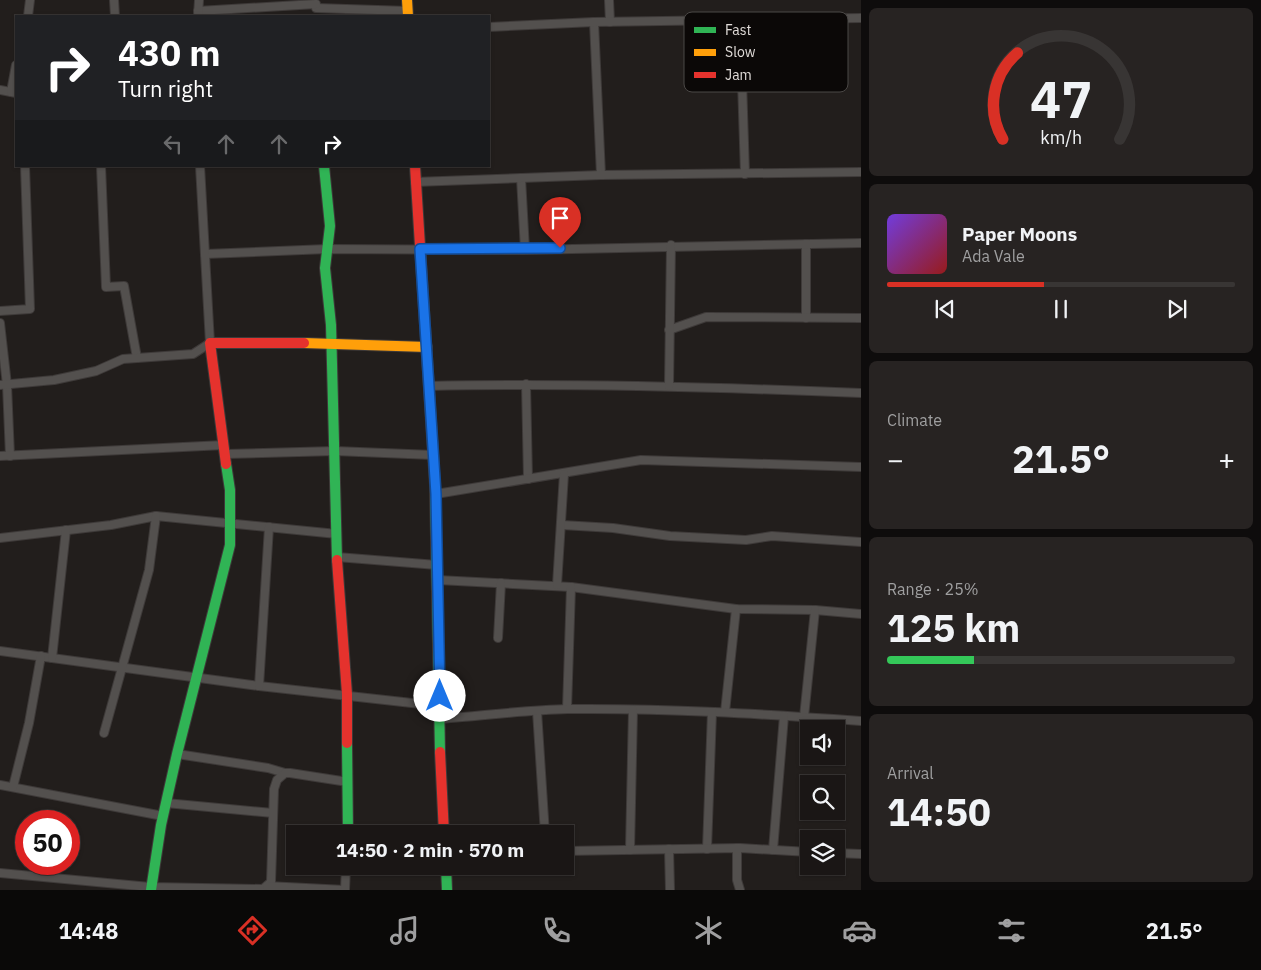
<!DOCTYPE html>
<meta charset="utf-8">
<style>
body{margin:0;font-family:"IBM Plex Sans",sans-serif;background:#272322;color:#f1f3f6;height:100vh;display:flex;flex-direction:column;font-size:19px;white-space:nowrap}
*{box-sizing:border-box;margin:0}
p{font-size:16px;color:#9f9fa0}
.icon{flex:none;width:28px;height:28px;fill:none;stroke:currentColor;stroke-width:2;stroke-linecap:round;stroke-linejoin:round}
.map{position:relative;flex:1;overflow:hidden}
.details{display:flex;flex-direction:column;gap:8px;padding:8px;background:#0e0c0c;width:400px}
.details>*{flex:none}
.top-card{position:absolute;left:15px;top:15px;width:475px;height:152px;border-radius:0px;box-shadow:0 1px 4px #0004,0 0 0 1px #383534;background:#202124;color:#fff;overflow:hidden}
.controls{position:absolute;left:800px;top:720px;display:grid;gap:10px}
.controls a{display:grid;place-items:center;width:45px;height:45px;border-radius:0px;background:#1a1615;box-shadow:0 1px 4px #0004,0 0 0 1px #383534;font-size:25px}
.speed{position:absolute;left:15px;top:810px;display:flex;gap:10px;font-size:25px;font-weight:700;text-align:center}
.speed>*{display:grid;place-content:center;width:65px;height:65px;border-radius:50%;background:#1a1615;box-shadow:0 1px 4px #0004,0 0 0 1px #383534;line-height:1}
.speed .limit{border:8px solid #d22;background:#fff;color:#111}
.pin{position:absolute;display:grid;place-items:center;width:42px;height:42px;color:#fff;margin:-51px -21px;border-radius:50% 50% 50% 0;rotate:-45deg;box-shadow:0 0 5px #0007}
.pin .icon{rotate:45deg}
.me{position:absolute;width:55px;margin:-28px;rotate:0deg;stroke-linejoin:round;filter:drop-shadow(0 0 4px #0008)}
.turn{display:flex;align-items:center;gap:18px;height:105px;padding:0 20px;font-size:22px}
.turn .icon{width:65px;height:65px;stroke-width:2.5}
.turn b{display:block;font-size:35px;line-height:42px}
.lanes{display:flex;align-items:center;height:48px;padding:0 20px;background:#0003;justify-content:center;gap:25px;direction:ltr}
.lanes .off{opacity:.35}
.big{font-size:38px;font-weight:700;line-height:1.1}
.details .widget{flex:1;display:flex;flex-direction:column;justify-content:center;gap:8px;min-width:0;padding:0 18px;border-radius:8px;background:#272322}
.details .dial{align-items:center;gap:0}
.dial svg{height:130px;overflow:visible;fill:none;stroke:#383534;stroke-width:7;stroke-linecap:round;text-anchor:middle}
.dial text{fill:#f1f3f6;stroke:none}
.song{display:flex;align-items:center;gap:15px}
.cover{width:60px;height:60px;border-radius:8px;background:linear-gradient(135deg,hsl(260 70% 55%),hsl(0 70% 35%))}
.played{height:5px;border-radius:2px;background:linear-gradient(90deg,#d93025 45%,#383534 45%)}
.keys{display:flex;justify-content:space-around;direction:ltr}
.heat{display:flex;justify-content:space-between;align-items:center;font-size:28px;direction:ltr}
.charge{height:8px;border-radius:4px;background:linear-gradient(90deg,#34c759 25%,#383534 0)}
.trip{position:absolute;left:286px;top:825px;width:288px;height:50px;border-radius:0px;background:#1a1615;box-shadow:0 1px 4px #0004,0 0 0 1px #383534;font-weight:700;line-height:50px;text-align:center}
.tabs{display:flex;height:80px;justify-content:space-around;align-items:center;background:#0a0908;color:#9f9fa0}
.tabs .icon{width:35px;height:35px}
.tabs .active{color:#d93025}
.tabs b{font-size:22px;color:#f1f3f6}
main{display:flex;flex:1;min-height:0}
.map>svg:first-child{display:block}
.lines{fill:none;stroke-linecap:round;stroke-linejoin:round}
.street-casing{stroke:#3e3a39;stroke-width:10}
.fast-casing{stroke:#3e3a39;stroke-width:12}
.slow-casing{stroke:#3e3a39;stroke-width:12}
.jam-casing{stroke:#3e3a39;stroke-width:12}
.street{stroke:#53504e;stroke-width:8}
.fast{stroke:#30b455;stroke-width:10}
.slow{stroke:#ff9f0a;stroke-width:10}
.jam{stroke:#e5322d;stroke-width:10}
.route-casing{stroke:#114b97;stroke-width:12}
.route{stroke:#1a73e8;stroke-width:9}
.key{fill:#0b0807;stroke:#4b4846;stroke-width:1}
.key-label{font-size:14px;fill:#e1dcd9}
</style>
<main>
<div class="map">
<svg width="861" height="890" viewBox="0 0 861 890">
<rect width="100%" height="100%" fill="#221e1c"/>
<g class="lines">
<defs>
<g id="street">
<polyline points="114,0 115,16"/>
<polyline points="609,0 610,22"/>
<polyline points="316,8 408,11"/>
<polyline points="198,11 316,4"/>
<polyline points="28,16 30,0"/>
<polyline points="198,16 199,0"/>
<polyline points="740,19 745,174"/>
<polyline points="594,22 601,175"/>
<polyline points="489,27 594,22 861,18"/>
<polyline points="0,90 16,93"/>
<polyline points="11,92 16,65"/>
<polyline points="101,166 106,287 124,286 137,358"/>
<polyline points="521,178 525,250"/>
<polyline points="415,182 601,175 861,172"/>
<polyline points="806,244 806,318"/>
<polyline points="205,254 327,249 525,250 861,243"/>
<polyline points="0,311 30,309 25,166"/>
<polyline points="0,323 7,385 10,456"/>
<polyline points="669,330 706,317 861,318"/>
<polyline points="526,384 528,479"/>
<polyline points="0,385 54,380 96,371 123,359 193,354 210,343 200,166"/>
<path d="M428,386C572,383 716,387 861,393"/>
<polyline points="669,386 671,245"/>
<polyline points="225,454 335,451 433,455"/>
<polyline points="0,456 224,445"/>
<polyline points="436,494 641,460 861,467"/>
<polyline points="562,525 613,528 670,536 746,540 772,536 861,542"/>
<polyline points="0,538 111,525 156,516 337,534"/>
<polyline points="337,557 437,565"/>
<polyline points="438,580 571,587 736,609 815,610 861,614"/>
<polyline points="557,585 564,474"/>
<polyline points="498,638 501,583"/>
<polyline points="0,651 259,686 439,706"/>
<polyline points="52,658 66,530"/>
<polyline points="259,686 269,527"/>
<polyline points="567,709 571,587"/>
<polyline points="537,711 545,834"/>
<polyline points="725,712 736,609"/>
<polyline points="804,717 815,610"/>
<path d="M439,719C482,716 525,710 568,709C666,708 763,714 861,721"/>
<polyline points="104,733 149,570 156,516"/>
<polyline points="177,754 268,768 285,773"/>
<polyline points="0,785 163,816"/>
<polyline points="13,787 29,723 41,656"/>
<polyline points="166,803 273,813"/>
<polyline points="737,848 737,880 740,890"/>
<polyline points="669,849 670,890"/>
<polyline points="707,849 712,712"/>
<polyline points="630,850 633,710"/>
<polyline points="773,850 784,716"/>
<polyline points="565,851 740,848 809,852"/>
<polyline points="836,853 861,854"/>
<polyline points="0,873 150,887 263,889 271,882 274,789 277,780 285,773 290,773 348,782"/>
<polyline points="267,886 345,890"/>
<polyline points="345,890 346,866"/>
</g>
<g id="fast">
<polyline points="324,166 330,226 325,268 331,325 337,560"/>
<polyline points="435,485 440,752"/>
<polyline points="347,743 348,834"/>
<polyline points="446,866 447,890"/>
<polyline points="151,890 161,825 177,754 230,545 230,490 226,464"/>
</g>
<g id="slow">
<polyline points="407,0 408,16"/>
<polyline points="304,343 427,347"/>
</g>
<g id="jam">
<polyline points="415,166 435,485"/>
<polyline points="226,464 210,343 304,343"/>
<polyline points="337,560 347,694 347,743"/>
<polyline points="440,752 444,834"/>
</g>
</defs>
<use href="#street" class="street-casing"/>
<use href="#fast" class="fast-casing"/>
<use href="#slow" class="slow-casing"/>
<use href="#jam" class="jam-casing"/>
<use href="#street" class="street"/>
<use href="#fast" class="fast"/>
<use href="#slow" class="slow"/>
<use href="#jam" class="jam"/>
</g>
<g class="lines">
<defs>
<polyline id="route" points="440,696 436,494 420,249 560,248"/>
</defs>
<use href="#route" class="route-casing"/>
<use href="#route" class="route"/>
</g>
<rect x="684" y="12" width="164" height="80" rx="8" class="key"/>
<rect x="694" y="27" width="22" height="6" fill="#30b455"/>
<rect x="694" y="49" width="22" height="7" fill="#ff9f0a"/>
<rect x="694" y="72" width="22" height="6" fill="#e5322d"/>
<g class="key-label">
<text x="725" y="35">Fast</text>
<text x="725" y="57">Slow</text>
<text x="725" y="80">Jam</text>
</g>
</svg>
<div class="controls">
<a><svg class="icon" aria-label="sound" viewBox="0 0 24 24"><path d="M4 9h4l5-4v14l-5-4H4zM17 9q2 3 0 6"/></svg></a>
<a><svg class="icon" aria-label="search" viewBox="0 0 24 24"><circle cx="10" cy="10" r="6"/><path d="M15 15l6 6"/></svg></a>
<a><svg class="icon" aria-label="layers" viewBox="0 0 24 24"><path d="M12 4l9 5-9 5-9-5zM3 14l9 5 9-5"/></svg></a>
</div>
<div class="speed"><div class="limit">50</div></div>
<div class="pin" style="left:560px;top:248px;background:#d93025"><svg class="icon" aria-label="arrive" viewBox="0 0 24 24"><path d="M6 21V4h12l-3 4 3 4H6"/></svg></div>
<svg class="me" style="left:440px;top:696px" viewBox="-20 -20 40 40"><circle r="19" fill="#fff"/><path d="M0-13L10 11 0 6-10 11z" fill="#1a73e8"/></svg>
<div class="trip">14:50 · 2 min · 570 m</div>
<div class="top-card">
<div class="turn"><svg class="icon" aria-label="right" viewBox="0 0 24 24"><path d="M7 20v-9h11M14 6l5 5-5 5"/></svg><div><b>430 m</b>Turn right</div></div>
<div class="lanes"><svg class="icon off" aria-label="left" viewBox="0 0 24 24"><path d="M17 20v-9H6M10 6l-5 5 5 5"/></svg><svg class="icon off" aria-label="ahead" viewBox="0 0 24 24"><path d="M12 20V5M6 11l6-6 6 6"/></svg><svg class="icon off" aria-label="ahead" viewBox="0 0 24 24"><path d="M12 20V5M6 11l6-6 6 6"/></svg><svg class="icon" aria-label="right" viewBox="0 0 24 24"><path d="M7 20v-9h11M14 6l5 5-5 5"/></svg></div>
</div>
</div>
<section class="details">
<div class="widget dial"><svg viewBox="0 0 100 80">
<path d="M14 69A42 42 0 1 1 86 69"/>
<path d="M14 69A42 42 0 0 1 23 16" stroke="#d93025"/>
<text x="50" y="56" font-size="32" font-weight="700">47</text>
<text x="50" y="72" font-size="11">km/h</text>
</svg></div>
<div class="widget">
<div class="song"><i class="cover"></i><div><b>Paper Moons</b><p>Ada Vale</p></div></div>
<div class="played"></div>
<div class="keys"><svg class="icon" aria-label="previous" viewBox="0 0 24 24"><path d="M18 5L8 12l10 7zM5 5v14"/></svg><svg class="icon" aria-label="pause" viewBox="0 0 24 24"><path d="M8 5v14M16 5v14"/></svg><svg class="icon" aria-label="next" viewBox="0 0 24 24"><path d="M6 5l10 7-10 7zM19 5v14"/></svg></div>
</div>
<div class="widget"><p>Climate</p>
<div class="heat"><a>−</a><b class="big">21.5°</b><a>+</a></div>
</div>
<div class="widget"><p>Range · 25%</p><b class="big">125 km</b><div class="charge"></div></div>
<div class="widget"><p>Arrival</p><b class="big">14:50</b></div>
</section>
</main>
<nav class="tabs">
<b>14:48</b>
<svg class="icon active" aria-label="directions" viewBox="0 0 24 24"><path d="M12 3l9 9-9 9-9-9zM9 14v-3h6M13 9l2 2-2 2"/></svg>
<svg class="icon" aria-label="music" viewBox="0 0 24 24"><path d="M9 18V5l10-2v13"/><circle cx="6" cy="18" r="3"/><circle cx="16" cy="16" r="3"/></svg>
<svg class="icon" aria-label="phone" viewBox="0 0 24 24"><path d="M5 4h4l2 5-3 2q2 4 5 5l2-3 5 2v4C11 20 4 13 5 4z"/></svg>
<svg class="icon" aria-label="climate" viewBox="0 0 24 24"><path d="M12 3v18M4 7l16 10M4 17L20 7"/></svg>
<svg class="icon" aria-label="car" viewBox="0 0 24 24"><path d="M5 17H2v-5l4-1 3-4h7l3 4 3 1v5h-3M9 17h6M6 11h13"/><circle cx="7" cy="17" r="2"/><circle cx="17" cy="17" r="2"/></svg>
<svg class="icon" aria-label="filters" viewBox="0 0 24 24"><path d="M4 7h16M4 17h16"/><circle cx="9" cy="7" r="2"/><circle cx="15" cy="17" r="2"/></svg>
<b>21.5°</b>
</nav>
